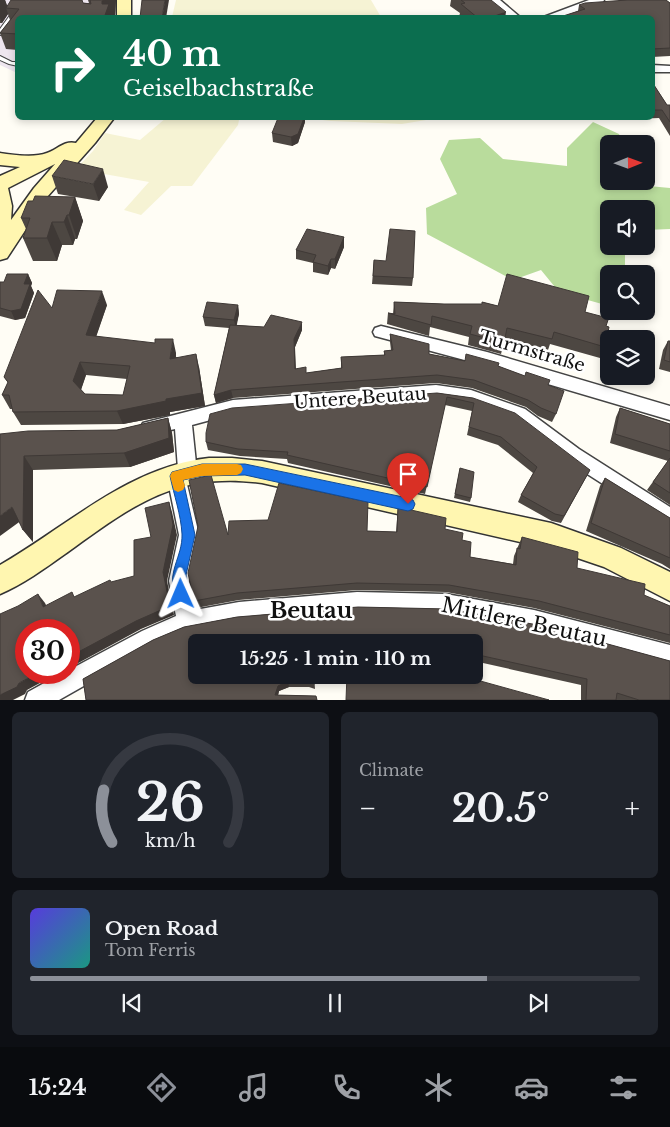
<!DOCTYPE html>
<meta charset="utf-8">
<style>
body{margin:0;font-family:"Libre Baskerville",serif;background:#20242c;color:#f1f3f6;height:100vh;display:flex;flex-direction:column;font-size:19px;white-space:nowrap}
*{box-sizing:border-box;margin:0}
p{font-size:16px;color:#9ea1a6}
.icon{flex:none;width:28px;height:28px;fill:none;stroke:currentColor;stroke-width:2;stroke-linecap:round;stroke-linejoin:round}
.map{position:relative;height:700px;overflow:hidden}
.details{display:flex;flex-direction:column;gap:12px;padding:12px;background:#0d0f14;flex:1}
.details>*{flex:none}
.hud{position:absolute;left:15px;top:15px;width:640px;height:105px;border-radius:8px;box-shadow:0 2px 8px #0003;background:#0b6e4f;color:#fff;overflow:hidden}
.needle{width:32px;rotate:89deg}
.fabs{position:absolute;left:600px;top:135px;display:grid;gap:10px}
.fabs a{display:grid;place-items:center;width:55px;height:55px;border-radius:8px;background:#171b24;box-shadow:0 2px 8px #0003;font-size:25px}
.speed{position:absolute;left:15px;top:619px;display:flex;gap:10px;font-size:25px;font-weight:700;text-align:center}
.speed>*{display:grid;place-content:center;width:65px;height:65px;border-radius:50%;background:#171b24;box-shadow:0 2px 8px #0003;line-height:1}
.speed .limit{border:8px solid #d22;background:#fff;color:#111}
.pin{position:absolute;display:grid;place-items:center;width:42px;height:42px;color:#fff;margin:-51px -21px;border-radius:50% 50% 50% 0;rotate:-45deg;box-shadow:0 0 5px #0007}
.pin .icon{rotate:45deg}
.me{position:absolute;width:55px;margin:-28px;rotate:359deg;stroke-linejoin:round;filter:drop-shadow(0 0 4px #0008)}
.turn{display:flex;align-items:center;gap:18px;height:105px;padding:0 25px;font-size:22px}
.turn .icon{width:65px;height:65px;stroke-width:2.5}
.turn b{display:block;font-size:35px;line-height:42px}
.big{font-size:38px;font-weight:700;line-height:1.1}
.details .widget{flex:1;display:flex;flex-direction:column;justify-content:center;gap:8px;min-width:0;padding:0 18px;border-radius:8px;background:#20242c}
.details .dial{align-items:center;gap:0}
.dial svg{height:130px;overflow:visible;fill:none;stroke:#363941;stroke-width:7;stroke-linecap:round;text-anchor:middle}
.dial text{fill:#f1f3f6;stroke:none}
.song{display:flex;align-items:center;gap:15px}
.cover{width:60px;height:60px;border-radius:8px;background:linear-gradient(135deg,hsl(250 70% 55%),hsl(170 70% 35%))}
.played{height:5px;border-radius:2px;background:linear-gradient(90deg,#8c9099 75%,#363941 75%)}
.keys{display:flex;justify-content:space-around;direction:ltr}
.heat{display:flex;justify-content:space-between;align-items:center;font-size:28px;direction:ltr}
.details .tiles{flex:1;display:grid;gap:12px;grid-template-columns:1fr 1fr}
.widget:last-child{grid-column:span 2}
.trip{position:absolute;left:188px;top:634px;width:295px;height:50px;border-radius:8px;background:#171b24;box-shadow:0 2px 8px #0003;font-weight:700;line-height:50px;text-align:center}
.tab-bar{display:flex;height:80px;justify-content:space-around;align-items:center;background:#090b0e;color:#9ea1a6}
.tab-bar .icon{width:35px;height:35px}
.tab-bar .active{color:#8c9099}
.tab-bar b{font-size:22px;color:#f1f3f6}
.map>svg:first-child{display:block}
.industrial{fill:#eee6ef}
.farmland{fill:#f6f3d4}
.forest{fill:#b9dc9c}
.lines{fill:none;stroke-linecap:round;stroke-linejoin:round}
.service-casing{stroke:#444;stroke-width:2}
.minor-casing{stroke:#444;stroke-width:3}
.secondary-casing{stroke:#333;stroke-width:3}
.service{fill:#fff;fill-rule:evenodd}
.minor{fill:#fff;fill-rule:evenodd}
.secondary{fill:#fff6b0;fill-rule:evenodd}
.wall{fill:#4d4742;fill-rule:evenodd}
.shaded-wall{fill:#3f3936}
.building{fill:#5a524d;stroke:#3f3936;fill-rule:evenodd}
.route{fill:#1a73e8;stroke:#114b97}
.slow{fill:#f59e0b}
.labels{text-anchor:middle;stroke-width:5;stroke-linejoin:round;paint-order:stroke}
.street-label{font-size:18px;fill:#111;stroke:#fff}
.near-street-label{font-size:21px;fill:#111;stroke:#fff}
.near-neighbourhood-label{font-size:22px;font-weight:bold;fill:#111;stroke:#fff}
</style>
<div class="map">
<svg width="670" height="700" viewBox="0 0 670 700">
<rect width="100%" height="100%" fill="#fffdf5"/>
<polygon class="industrial" points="0,0 91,0 92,5 18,18 17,73 0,65"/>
<g class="farmland">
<polygon points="176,0 371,0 381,17 172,17"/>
<polygon points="166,118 238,118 239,120 238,125 192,186 171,186 141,215 124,210 149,182 76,169 93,151 105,133 140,140"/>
<polygon points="305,118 438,118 402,124 331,121"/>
</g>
<polygon class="forest" points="593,122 619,134 623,144 609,144 609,181 636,181 638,185 670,188 670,229 646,230 646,209 609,209 609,246 625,246 625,274 609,274 609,300 602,304 559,292 541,270 513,280 427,234 426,208 457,194 440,159 449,140 480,138 503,159 567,166 567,148"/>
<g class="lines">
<defs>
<g id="service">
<polygon points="13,11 17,12 2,34 0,35 0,29"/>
<polygon points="124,15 126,15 126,17 107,18"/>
<polygon points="0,56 12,62 18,62 18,66 9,64 0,60"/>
</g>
<g id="minor">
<polygon points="488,0 500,0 521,18 509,18"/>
<polygon points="589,0 604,0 603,2 558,18 541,18"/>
<polygon points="652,65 670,66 670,72 652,72"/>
<polygon points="381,326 487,352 670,406 670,420 487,366 375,336 373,332 375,328"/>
<polygon points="436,385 471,390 525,409 579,449 670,507 670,527 567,461 513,419 471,404 436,399 233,414 192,425 197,473 194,479 186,480 199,535 189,581 195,610 239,602 357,592 446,594 534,610 670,645 670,667 534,630 446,614 357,612 239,622 187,632 156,645 59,700 25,700 28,692 64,672 69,672 69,670 142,631 176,616 169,581 179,535 167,476 170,470 178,469 175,429 149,435 143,433 140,428 143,423 233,400"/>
</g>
<g id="secondary">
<rect x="117" y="0" width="14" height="18"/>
<path d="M97,118H114L95,143L47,197L7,258L0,260V176L20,167L0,165V153C14,155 34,158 47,153C57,150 64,140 76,143ZM55,164L34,188L11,220L12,206L8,188Z"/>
<path d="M209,458H232L262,461L551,523L621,548L670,572V601L604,567L551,549L262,483C175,471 132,506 65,554C44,569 23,584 0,594V565C68,526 128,467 209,458Z"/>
</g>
</defs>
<use href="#service" class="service-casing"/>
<use href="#minor" class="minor-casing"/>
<use href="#secondary" class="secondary-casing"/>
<use href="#service" class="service"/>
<use href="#minor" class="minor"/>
<use href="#secondary" class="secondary"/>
</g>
<g class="wall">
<polygon points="0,0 5,0 7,6 83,3 89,3 88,0 116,0 115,15 112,15 18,18 18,50 6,49 0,33 10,20 8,14 2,23 0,23"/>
<polygon points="451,0 491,0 505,18 460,18 459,17 460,13 450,6"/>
<polygon points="618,0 666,0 670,3 670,56 652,57 652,18 578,11 579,5 619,1"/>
<polygon points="652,82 667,105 670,105 670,136 659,118 630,119 625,118 652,118"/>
<polygon points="305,122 298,143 292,146 273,142 272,133"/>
<polygon points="52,176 108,187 99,201 58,194"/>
<polygon points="75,197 83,221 77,239 75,239 73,245 62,245 57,261 33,261 23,238 26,229 21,218 33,201"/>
<polygon points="344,237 344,247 335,269 331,268 328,275 313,272 313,263 296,259 296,250"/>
<polygon points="374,260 413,278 412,286 372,284"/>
<polygon points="28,274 32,283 31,286 34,293 25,318 15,320 0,316 0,282 4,282"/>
<polygon points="394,302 444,304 482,304 482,302 498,306 585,312 604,319 606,326 605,347 600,358 550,344 548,350 505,339 501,354 468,345 469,337 430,327 429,336 387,324 388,313 393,314"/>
<path d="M107,305L96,336L176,353V357L199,367L205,406L170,412V415L123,424L21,425L13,412L12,409H10L2,395L8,383L4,377L52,308ZM86,375L127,379L123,395L85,394L81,390Z"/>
<polygon points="238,305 239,314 236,325 302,330 295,347 296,369 306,373 341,368 341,357 384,355 384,351 391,350 390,342 390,334 429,354 465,361 498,366 548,385 556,414 552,422 538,416 526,407 472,388 436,383 233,398 216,403 214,395 229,328 205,326 203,317"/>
<polygon points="668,341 670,341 670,372 659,369 663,350"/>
<polygon points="437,393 473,398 590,470 561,523 552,521 518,502 521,495 533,473 498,445 467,435 472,411 445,405 425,494 288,463 287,459 240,456 208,450 206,442"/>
<polygon points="620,408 670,424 670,505 647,490 668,461 610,443 616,417"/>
<polygon points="168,418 172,433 174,452 130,467 33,470 33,542 23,530 0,434 117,430"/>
<polygon points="460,468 471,498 470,502 454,498"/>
<polygon points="605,478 670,518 670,569 662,564 586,531 600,486"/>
<polygon points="398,507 445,529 462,540 470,557 513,564 514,556 522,537 577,568 670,606 670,643 534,608 446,592 357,590 239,600 196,608 194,601 228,535 367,531 396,532"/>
<polygon points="358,607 448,609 538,625 670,661 670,700 581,700 581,685 474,661 474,642 196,642 196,675 314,675 315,689 309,687 289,687 279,691 278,695 316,696 317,700 86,700 83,679 153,640 184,627 237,617"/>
</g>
<g class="shaded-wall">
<polygon points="0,0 5,0 8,8 6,8 8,14 2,23 0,18"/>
<polygon points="106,0 116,0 115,15 112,15 112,18 104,18 102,1"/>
<polygon points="165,0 169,0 166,18 162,18"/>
<polygon points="506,12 505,18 489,18"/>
<polygon points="304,118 305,118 305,122 298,143 292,146 291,137"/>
<polygon points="103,169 108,187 99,201 93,184"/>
<polygon points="75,197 83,221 77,239 69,215"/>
<polygon points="67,215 75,239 73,245 64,222"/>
<polygon points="52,222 62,245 57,261 47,238"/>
<polygon points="344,237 344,247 335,269 335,259"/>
<polygon points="331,259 331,268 328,275 328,266"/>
<polygon points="28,274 32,283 31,286 34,293 25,318 15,320 11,311 24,284"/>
<polygon points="102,291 107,305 92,349 86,335"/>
<polygon points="238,305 239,314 236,329 234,320"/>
<polygon points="302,322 302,330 295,347 294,339"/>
<polygon points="173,339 176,353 174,372 170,359"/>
<polygon points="196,354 199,367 205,406 170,412 170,415 123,424 117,411 166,399"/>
<polygon points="80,362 86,375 79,395 73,381"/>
<polygon points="231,390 233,398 216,403 214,395"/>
<polygon points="168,418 172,433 174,452 130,467 124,453"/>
<polygon points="24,456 33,470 33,542 23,530"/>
<polygon points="169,502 172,512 177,535 167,581 174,615 141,629 69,668 69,657 163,572"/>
<polygon points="12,507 22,520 0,536 0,516"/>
<polygon points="38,594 45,603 51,615 43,607"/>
<polygon points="347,638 347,642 325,642"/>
<polygon points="39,672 60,672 27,690 25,694 13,700 0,700 0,695 19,683"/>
<polygon points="288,681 289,687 279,691 277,700 275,695 278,686"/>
</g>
<g class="building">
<polygon points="11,0 82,0 83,3 91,4 90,0 106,0 102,1 102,4 109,4 104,18 18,18 18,34 0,33 19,9 6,8"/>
<polygon points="142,0 165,0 162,18 140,18"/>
<polygon points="461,0 491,0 506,12 489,18 478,18 461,4 465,3"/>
<polygon points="627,0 666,0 670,3 670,48 652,49 652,18 560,17 585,9 579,5 585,3"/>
<polygon points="652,82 667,105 670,105 670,122 662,110 652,110"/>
<polygon points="278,118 304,118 298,134 291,137 272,133"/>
<polygon points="64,160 103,169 93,184 52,176"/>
<polygon points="35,196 75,197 69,215 67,215 64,222 52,222 47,238 23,238 30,218 21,218 28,201 33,201"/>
<polygon points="307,229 344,237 335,259 331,259 328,266 313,262 316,255 296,250"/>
<polygon points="390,229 415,231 413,278 373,276 374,260 386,261"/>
<polygon points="7,274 28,274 24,284 30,284 21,309 11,311 0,308 0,282 4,282"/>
<polygon points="507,274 589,296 585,312 604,317 604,319 608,320 606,326 609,327 605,347 554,332 552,339 507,328 504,343 470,334 472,326 432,316 431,325 388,313 395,314 394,302 444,304 482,304 482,302 498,306"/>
<path d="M38,290L52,308L57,290L102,291L86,335L155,343V339H173L170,359L196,354L202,393L166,399V401L117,411L13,412L9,395H2L8,382L4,377ZM80,362L130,366L123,395L85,394L73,381Z"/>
<polygon points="207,302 238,305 234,320 203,317"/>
<polygon points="271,315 302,322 294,339 295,369 306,367 306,373 342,368 341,357 385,355 384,351 393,350 390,334 429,344 429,354 465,361 466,354 499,363 498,366 525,376 526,372 550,380 548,385 564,391 556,414 541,408 528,400 474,380 437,375 231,390 214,395 230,325 264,327"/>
<polygon points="668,341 670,341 670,362 664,360"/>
<polygon points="437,393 473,398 515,413 590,470 564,516 555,514 521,495 537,467 501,437 469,427 474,403 447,397 427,487 287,455 288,452 238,449 206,442 206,433 210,414 232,408"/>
<polygon points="620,408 670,424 670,451 615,434"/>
<polygon points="168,418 169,438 124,453 24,456 23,530 12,507 0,516 0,434 28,431 117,430"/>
<polygon points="670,458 670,493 653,482"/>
<polygon points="460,468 474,472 471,498 455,494"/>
<polygon points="211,475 228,535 229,521 268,520 279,483 368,502 367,531 397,532 398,507 446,518 445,529 463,533 462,540 471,542 470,557 516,565 517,548 520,549 522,537 578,552 577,568 645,584 644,595 670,606 670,635 539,601 449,585 357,583 237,593 194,601 188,573 198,526 189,480"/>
<polygon points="605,478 670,518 670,558 591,523"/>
<polygon points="169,502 173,525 163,572 170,606 136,621 69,657 69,630 26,630 26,672 39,672 19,683 17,687 0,695 0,614 18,606 38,594 43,607 72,592 74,597 110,580 111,582 134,576 134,540 151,537 145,508"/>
<polygon points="358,607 448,609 538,625 670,661 670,700 639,700 617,693 616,700 586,700 587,679 474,654 474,642 347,642 347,638 325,642 196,642 196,675 314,675 315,684 308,681 288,681 278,686 275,695 316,696 317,700 86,700 83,679 153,640 184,627 237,617"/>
<polygon points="347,675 466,675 466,677 549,700 346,700"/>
</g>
<path class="route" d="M202,464H245L408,498L413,500L415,504L413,509L408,511L245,475L202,476L183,480L195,535L186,575L188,594L186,599L181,601L176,599C165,573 183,557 182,534C181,515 174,495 170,476L172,472Z"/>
<polygon class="slow" points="202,464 237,464 241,465 243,469 241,473 237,475 202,476 183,480 185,486 183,490 178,492 174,490 170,476 172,472"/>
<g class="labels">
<g class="street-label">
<text transform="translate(532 351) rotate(16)" y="6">Turmstraße</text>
<text transform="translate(360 398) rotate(-4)" y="6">Untere Beutau</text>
</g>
<g class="near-street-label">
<text transform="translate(524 622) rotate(12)" y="7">Mittlere Beutau</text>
</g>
<g class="near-neighbourhood-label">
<text x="311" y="618">Beutau</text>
</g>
</g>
</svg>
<div class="fabs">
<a><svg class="needle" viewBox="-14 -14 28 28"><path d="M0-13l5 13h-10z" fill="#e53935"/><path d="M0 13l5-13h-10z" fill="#9ea1a6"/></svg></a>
<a><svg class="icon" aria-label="sound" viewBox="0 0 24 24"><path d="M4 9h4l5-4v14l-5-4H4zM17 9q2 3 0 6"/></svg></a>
<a><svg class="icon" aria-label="search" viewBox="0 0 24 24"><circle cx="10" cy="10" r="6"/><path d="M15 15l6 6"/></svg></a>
<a><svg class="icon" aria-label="layers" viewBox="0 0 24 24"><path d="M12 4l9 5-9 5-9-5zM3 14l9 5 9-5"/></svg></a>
</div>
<div class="speed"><div class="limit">30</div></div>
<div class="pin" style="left:408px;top:504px;background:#d93025"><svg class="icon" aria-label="arrive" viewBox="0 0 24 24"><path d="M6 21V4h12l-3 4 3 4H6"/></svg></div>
<svg class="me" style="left:181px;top:594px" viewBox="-20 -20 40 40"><path d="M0-17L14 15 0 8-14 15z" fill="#1a73e8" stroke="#fff" stroke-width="4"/></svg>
<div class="trip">15:25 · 1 min · 110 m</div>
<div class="hud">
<div class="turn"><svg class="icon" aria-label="right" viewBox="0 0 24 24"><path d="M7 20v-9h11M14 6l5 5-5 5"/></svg><div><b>40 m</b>Geiselbachstraße</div></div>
</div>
</div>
<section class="details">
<div class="tiles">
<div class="widget dial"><svg viewBox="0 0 100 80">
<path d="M14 69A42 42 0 1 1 86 69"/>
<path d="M14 69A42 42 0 0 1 9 37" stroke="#8c9099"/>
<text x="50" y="56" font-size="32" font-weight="700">26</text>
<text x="50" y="72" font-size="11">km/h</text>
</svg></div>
<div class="widget"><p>Climate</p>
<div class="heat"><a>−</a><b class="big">20.5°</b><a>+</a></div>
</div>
<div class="widget">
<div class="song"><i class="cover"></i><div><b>Open Road</b><p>Tom Ferris</p></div></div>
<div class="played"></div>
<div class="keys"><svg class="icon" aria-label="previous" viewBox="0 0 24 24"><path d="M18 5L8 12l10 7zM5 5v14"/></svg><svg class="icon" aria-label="pause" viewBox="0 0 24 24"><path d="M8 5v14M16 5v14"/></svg><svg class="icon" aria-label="next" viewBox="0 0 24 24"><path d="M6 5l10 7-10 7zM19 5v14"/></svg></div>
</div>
</div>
</section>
<nav class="tab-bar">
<b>15:24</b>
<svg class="icon active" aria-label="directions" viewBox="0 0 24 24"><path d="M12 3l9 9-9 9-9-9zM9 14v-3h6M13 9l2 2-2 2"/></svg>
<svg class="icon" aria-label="music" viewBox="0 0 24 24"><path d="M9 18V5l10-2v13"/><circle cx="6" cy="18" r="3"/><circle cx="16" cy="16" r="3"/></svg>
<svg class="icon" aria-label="phone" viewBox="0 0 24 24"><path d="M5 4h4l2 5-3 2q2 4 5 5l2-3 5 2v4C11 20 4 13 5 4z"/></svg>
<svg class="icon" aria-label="climate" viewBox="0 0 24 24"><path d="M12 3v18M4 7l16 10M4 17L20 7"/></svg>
<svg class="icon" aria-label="car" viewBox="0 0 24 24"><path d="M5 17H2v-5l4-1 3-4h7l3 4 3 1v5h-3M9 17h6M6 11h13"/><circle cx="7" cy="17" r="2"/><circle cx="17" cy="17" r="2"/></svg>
<svg class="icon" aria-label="filters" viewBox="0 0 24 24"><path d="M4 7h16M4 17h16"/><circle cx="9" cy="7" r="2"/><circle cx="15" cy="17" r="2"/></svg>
</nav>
